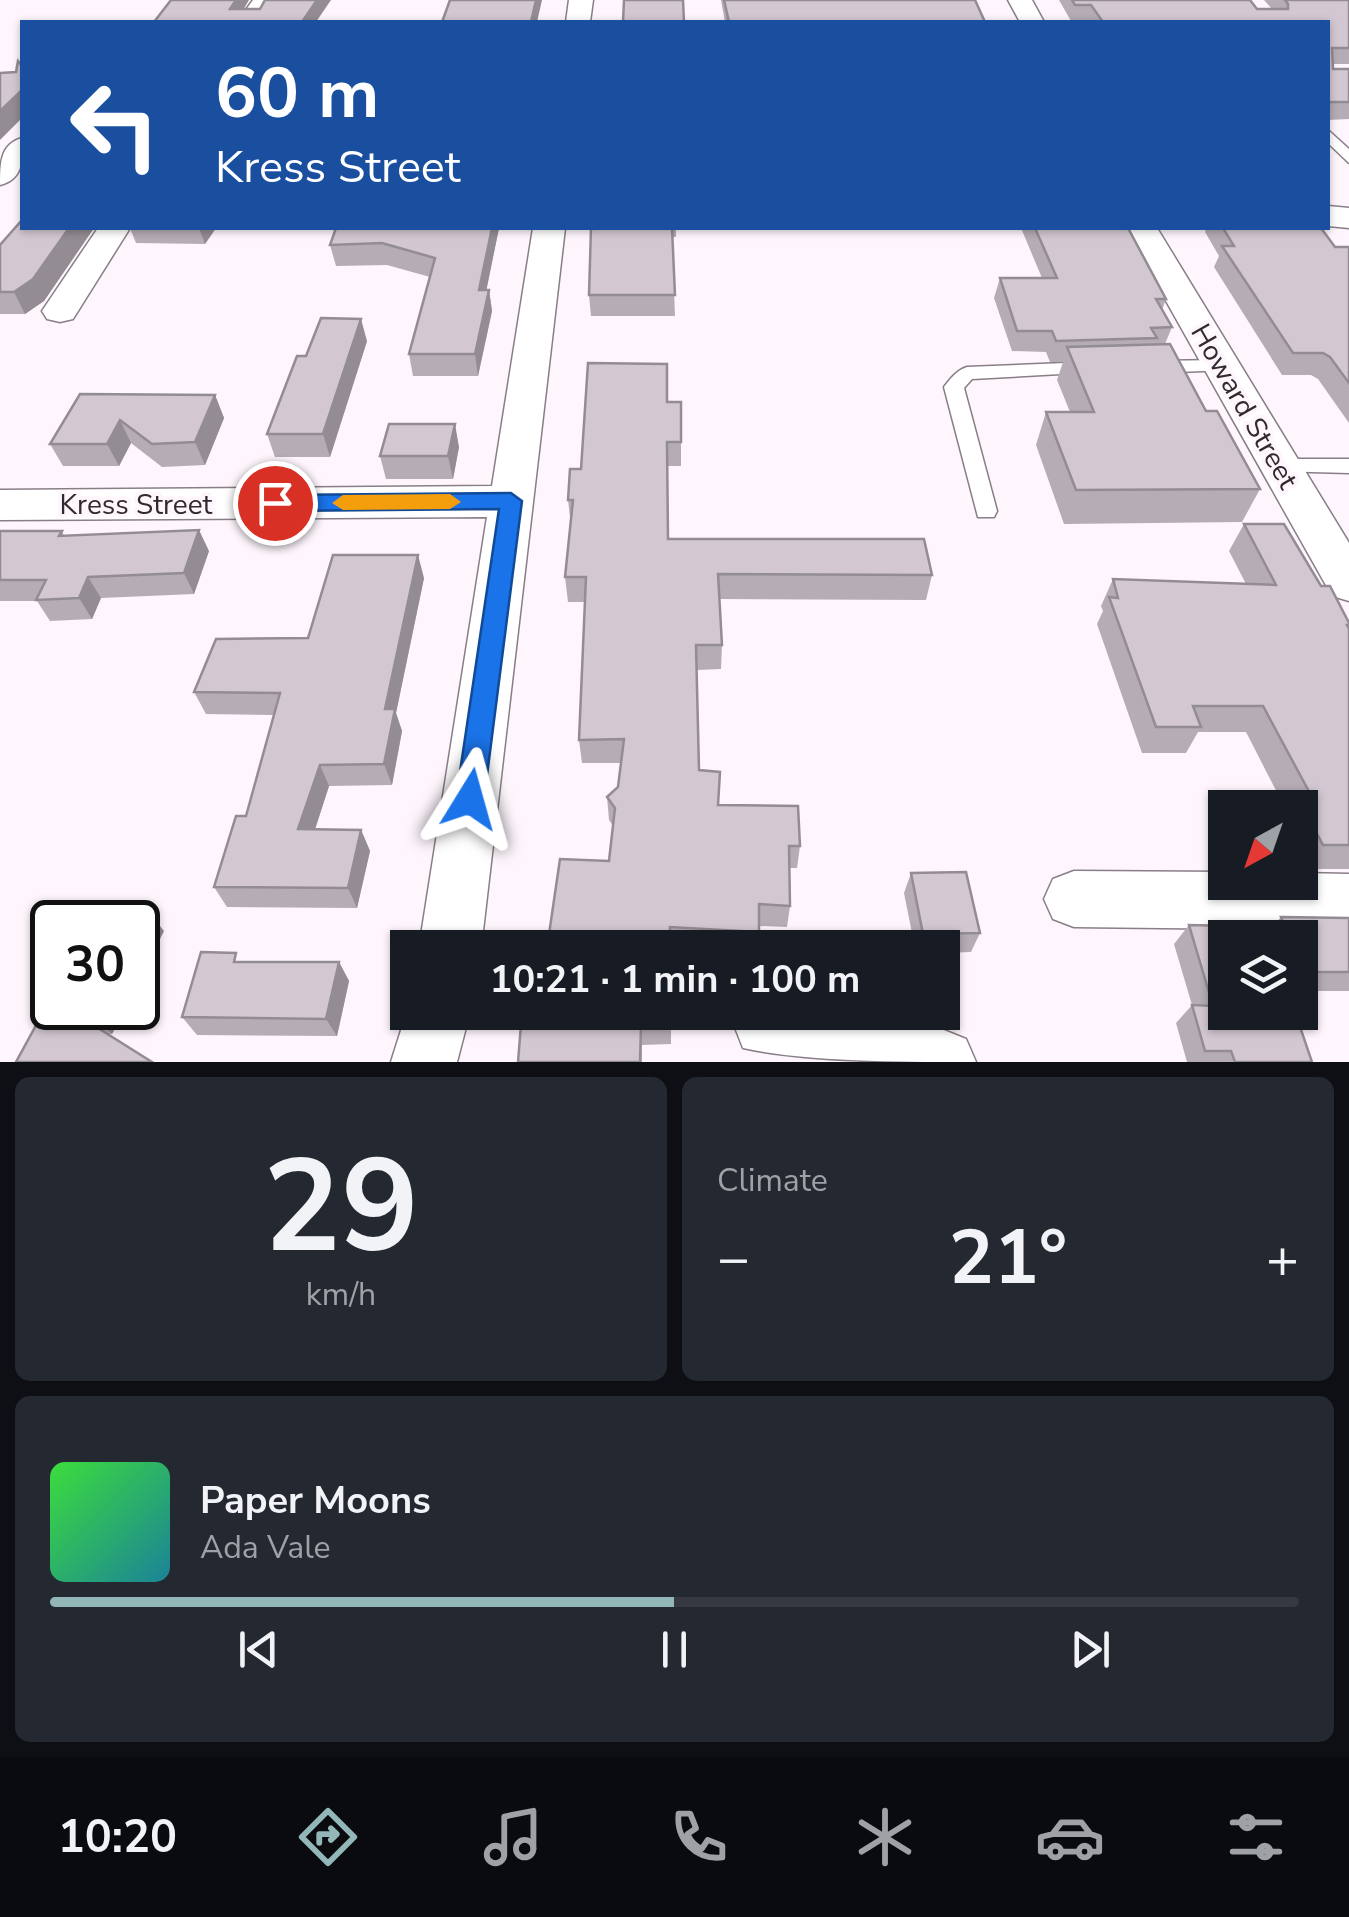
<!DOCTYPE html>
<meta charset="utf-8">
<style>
body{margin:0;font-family:"Nunito Sans",sans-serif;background:#242831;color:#f1f3f6;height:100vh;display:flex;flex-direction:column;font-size:38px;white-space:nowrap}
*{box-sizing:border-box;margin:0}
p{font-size:32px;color:#9ea1a6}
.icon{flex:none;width:55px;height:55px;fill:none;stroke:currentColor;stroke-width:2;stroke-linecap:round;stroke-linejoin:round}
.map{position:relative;height:1062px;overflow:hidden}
.side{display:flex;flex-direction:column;gap:15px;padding:15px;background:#0d0f14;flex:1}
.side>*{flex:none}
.hud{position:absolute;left:20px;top:20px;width:1310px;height:210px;border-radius:0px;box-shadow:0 2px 8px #0004;background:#1a4fa0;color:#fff;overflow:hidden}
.needle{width:65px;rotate:220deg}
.buttons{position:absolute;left:1208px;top:790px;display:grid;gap:20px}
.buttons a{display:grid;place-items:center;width:110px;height:110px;border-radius:0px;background:#171b24;box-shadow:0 2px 8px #0004;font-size:50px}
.speed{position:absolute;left:30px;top:900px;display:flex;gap:20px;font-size:50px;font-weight:700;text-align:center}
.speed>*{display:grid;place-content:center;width:130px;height:130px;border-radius:50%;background:#171b24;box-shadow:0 2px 8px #0004;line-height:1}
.speed .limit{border:5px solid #111;border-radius:15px;background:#fff;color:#111}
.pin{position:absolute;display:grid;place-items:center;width:85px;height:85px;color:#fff;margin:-42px;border:5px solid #fff;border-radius:50%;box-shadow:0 2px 10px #0007}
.me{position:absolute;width:110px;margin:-55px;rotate:8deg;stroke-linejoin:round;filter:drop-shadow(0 0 8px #0008)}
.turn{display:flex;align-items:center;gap:35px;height:210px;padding:0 30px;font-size:45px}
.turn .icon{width:130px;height:130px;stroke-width:2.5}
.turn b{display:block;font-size:70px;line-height:85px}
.big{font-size:75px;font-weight:700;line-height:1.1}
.side .card{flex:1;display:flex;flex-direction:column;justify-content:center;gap:15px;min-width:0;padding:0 35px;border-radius:15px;background:#242831}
.side .dial{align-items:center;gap:0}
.dial b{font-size:130px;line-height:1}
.song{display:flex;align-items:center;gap:30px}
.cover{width:120px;height:120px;border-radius:15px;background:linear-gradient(135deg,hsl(120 70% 55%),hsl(190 70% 35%))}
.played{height:10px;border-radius:5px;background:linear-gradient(90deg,#93b6b9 50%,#363941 50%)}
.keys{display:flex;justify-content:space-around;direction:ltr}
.heat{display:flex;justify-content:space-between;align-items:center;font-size:55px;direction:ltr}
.side .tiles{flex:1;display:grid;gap:15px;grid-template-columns:1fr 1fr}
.card:last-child{grid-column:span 2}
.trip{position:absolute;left:390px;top:930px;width:570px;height:100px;border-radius:0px;background:#171b24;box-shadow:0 2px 8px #0004;font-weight:700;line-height:100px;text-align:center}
.dock{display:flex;height:160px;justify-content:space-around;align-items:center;background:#090b0e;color:#9ea1a6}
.dock .icon{width:70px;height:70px}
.dock .on{color:#93b6b9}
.dock b{font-size:45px;color:#f1f3f6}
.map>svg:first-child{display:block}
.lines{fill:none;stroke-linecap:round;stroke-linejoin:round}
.service-casing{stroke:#887e87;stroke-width:3}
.minor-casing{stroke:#887e87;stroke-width:3}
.service{fill:#fff;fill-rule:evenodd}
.minor{fill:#fff;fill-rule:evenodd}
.wall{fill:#b5acb5}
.shaded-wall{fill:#948c93}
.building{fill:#d3c8d2;stroke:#948c93;stroke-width:2.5}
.route{fill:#1a73e8;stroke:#114b97;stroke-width:2.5}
.slow{fill:#f59e0b}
.labels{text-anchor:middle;stroke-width:8;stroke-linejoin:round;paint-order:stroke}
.street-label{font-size:28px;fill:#2f2a2e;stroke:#fef5fd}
</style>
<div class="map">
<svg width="1349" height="1062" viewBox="0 0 1349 1062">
<rect width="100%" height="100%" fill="#fef5fd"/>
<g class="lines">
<defs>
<g id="service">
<polygon points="1328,130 1349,149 1349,163 1328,143"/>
<polygon points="1222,360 1232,366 1229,370 1152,373 1142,367 1152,361"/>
<path d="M1090,362L1097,364L1100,368L1097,372L972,379L964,388L997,511L994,517H978L944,387C950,379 957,370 967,367Z"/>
<polygon points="1280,459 1349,459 1349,473 1273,471 1269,466"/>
</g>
<g id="minor">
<polygon points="253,0 277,0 261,22 237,22"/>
<polygon points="569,0 593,0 590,22 566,22"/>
<polygon points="1008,0 1032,0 1044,22 1020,22"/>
<path d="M22,138C23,158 24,179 0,185C0,164 0,144 22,138Z"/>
<polygon points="1328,206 1349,208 1349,228 1328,226"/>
<polygon points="98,228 130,228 73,319 60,322 47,319 42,311"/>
<polygon points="533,228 565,228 481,948 419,948 487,517 0,520 0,490 492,486"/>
<polygon points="1125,228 1157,228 1349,543 1349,601 1332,596"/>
<polygon points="1074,871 1225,872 1225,882 1300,882 1300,873 1349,874 1349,930 1074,927 1053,919 1044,899 1053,879"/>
<polygon points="408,1008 408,1012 470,1012 457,1062 391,1062"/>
<path d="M739,1012H899L966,1039L976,1062C907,1062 806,1062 743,1048L734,1025Z"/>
</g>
</defs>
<use href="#service" class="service-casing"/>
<use href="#minor" class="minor-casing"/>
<use href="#service" class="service"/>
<use href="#minor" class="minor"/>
</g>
<g class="wall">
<polygon points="721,0 975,0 985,22 725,22"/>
<polygon points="1059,0 1250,0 1257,9 1272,9 1264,0 1349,0 1349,64 1333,64 1333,69 1349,69 1349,119 1328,120 1328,22 1088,22 1087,21 1071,21"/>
<polygon points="22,228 94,228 44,301 25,314 0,314 0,245"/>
<polygon points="130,228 216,228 205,244 136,243"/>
<polygon points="499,228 486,290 489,290 492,311 478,376 413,376 409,354 430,277 387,265 336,266 330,245"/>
<polygon points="591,228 676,228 676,237 672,237 675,316 591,316 589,295"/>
<polygon points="1021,228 1128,228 1166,299 1162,310 1172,327 1165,344 1206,411 1260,489 1242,522 1064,524 1036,445 1046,412 1070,412 1057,380 1063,362 1050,362 1046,352 1012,351 994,298 1000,278 1042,278"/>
<polygon points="1206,228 1321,228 1335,247 1349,247 1349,423 1318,379 1311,375 1282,375 1214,267 1219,256 1205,232"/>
<polygon points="367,341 330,457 275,457 267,434 306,356"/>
<polygon points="80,394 215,395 224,418 205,465 162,467 131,443 119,466 63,466 50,444"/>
<polygon points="667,402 681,442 681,466 667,466 668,539 932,575 926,600 719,599 722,645 721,669 697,670 699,770 718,805 800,846 797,868 789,868 790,906 787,927 759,926 757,948 547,948 609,861 613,826 609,820 607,797 618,787 621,763 582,763 579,740 585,602 568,602 565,577 571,525 568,500 581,469"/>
<polygon points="459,447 453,479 386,479 380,456"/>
<polygon points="1244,524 1321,586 1349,623 1349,869 1302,869 1300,865 1300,808 1285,808 1246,732 1198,732 1186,753 1142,753 1097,624 1103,611 1101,606 1113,579 1246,584 1229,551"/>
<polygon points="0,531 62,531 64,536 209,551 194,594 101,598 92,619 50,621 37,601 0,601"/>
<polygon points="424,578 396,713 402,731 392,785 329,786 315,830 361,830 370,851 357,908 227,907 214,887 246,816 274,715 206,714 194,692 308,638"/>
<polygon points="911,873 980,933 971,952 942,953 942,948 915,948 904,893"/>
<polygon points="1281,917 1349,918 1349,991 1300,991 1300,938 1225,938 1312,1062 1187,1062 1176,1023 1192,1005 1174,944 1189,925 1272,927"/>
<polygon points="242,962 339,962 349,981 337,1036 197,1035 182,1017"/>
<polygon points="52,996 126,1008 112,1034 108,1034 16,1062"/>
<polygon points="671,1012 671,1044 642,1045 642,1062 518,1062"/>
</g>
<g class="shaded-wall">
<polygon points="236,0 249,0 236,22 230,9"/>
<polygon points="317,0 331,0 316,22 302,22"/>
<polygon points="536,0 542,0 537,22 531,22"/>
<polygon points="22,90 22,118 0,140 0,111"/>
<polygon points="69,228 94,228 44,301 25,314 14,292"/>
<polygon points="199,228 216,228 205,244"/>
<polygon points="492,228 499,228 482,312 479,290"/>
<polygon points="489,290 492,311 478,376 475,354"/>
<polygon points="361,319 367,341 330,457 323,434"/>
<polygon points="215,395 224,418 205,465 195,442"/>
<polygon points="120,420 131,443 119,466 107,444"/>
<polygon points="455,424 459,447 453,479 448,456"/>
<polygon points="199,530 209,551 194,594 184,573"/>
<polygon points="418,555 424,578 396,713 402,731 392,785 384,764 385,709"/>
<polygon points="88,577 101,598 92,619 79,598"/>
<polygon points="320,765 329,786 308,850 298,829"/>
<polygon points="361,830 370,851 357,908 348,888"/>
<polygon points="150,913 164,931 138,983 138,937"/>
<polygon points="339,962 349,981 337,1036 326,1019"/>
<polygon points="101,1008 126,1008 112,1034 96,1018"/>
</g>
<g class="building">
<polygon points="171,0 236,0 230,9 260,9 265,0 317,0 302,22 154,22"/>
<polygon points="450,0 536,0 531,22 442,22"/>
<polygon points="624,0 683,0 684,22 623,22"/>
<polygon points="724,0 975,0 985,22 729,22"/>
<polygon points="1072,0 1250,0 1257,9 1288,9 1288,4 1285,0 1349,0 1349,48 1332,48 1333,69 1349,69 1349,102 1328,102 1328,22 1103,22 1091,5 1075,5"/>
<polygon points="18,61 22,66 22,90 0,111 0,73 16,72"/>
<polygon points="22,220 22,228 69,228 33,279 14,292 0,292 0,245"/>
<polygon points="336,228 492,228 479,290 489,290 475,354 409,354 435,258 382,243 330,245"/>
<polygon points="591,228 672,228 675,295 589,295"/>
<polygon points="1035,228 1128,228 1166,299 1156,299 1172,327 1151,328 1157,338 1056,341 1052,331 1017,331 1000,278 1057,278"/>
<polygon points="1223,228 1321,228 1335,247 1349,247 1349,383 1330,357 1323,353 1293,353 1222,246 1234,246"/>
<polygon points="321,318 361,319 323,434 267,434 297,356 306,356"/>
<polygon points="1170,344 1206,411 1217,411 1260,489 1076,490 1046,412 1094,412 1067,347"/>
<polygon points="588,363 667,364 667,402 681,402 681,442 667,442 668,539 924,539 932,575 718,574 722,645 696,645 699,770 720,772 718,805 798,806 800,846 789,846 790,906 759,904 759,932 670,927 670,948 547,948 560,859 609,861 615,808 607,797 618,787 624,739 579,740 586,577 565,577 573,500 568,500 570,469 581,469"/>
<polygon points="80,394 215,395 195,442 152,444 120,420 107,444 50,444"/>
<polygon points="389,424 455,424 448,456 380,456"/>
<polygon points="1244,524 1284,524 1321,586 1330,586 1349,623 1349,625 1347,625 1349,629 1349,845 1323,845 1299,800 1313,799 1263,706 1193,706 1201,727 1156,727 1109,597 1118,598 1113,579 1276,585"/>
<polygon points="199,530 184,573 88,577 79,598 36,600 46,580 0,580 0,531 62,531 59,536"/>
<polygon points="333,555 418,555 385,709 395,709 384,764 320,765 298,829 361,830 348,888 214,887 236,816 246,816 280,693 194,692 216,639 308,638"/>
<polygon points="966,872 980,933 923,934 911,873"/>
<polygon points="111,906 150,913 138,937 138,922 102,922"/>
<polygon points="1281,917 1349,918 1349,972 1300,972 1300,938 1225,938 1225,1012 1295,1012 1312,1062 1235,1062 1231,1051 1205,1051 1192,1005 1213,1006 1189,925 1285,927"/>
<polygon points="201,952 236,953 234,962 339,962 326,1019 182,1017"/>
<polygon points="52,996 52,1008 101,1008 96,1018 82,1018 152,1062 16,1062"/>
<polygon points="522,1012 671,1012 671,1025 641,1026 640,1062 518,1062"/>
</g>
<polygon class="route" points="511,493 522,501 484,799 480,808 470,811 460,808 456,799 499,509 275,511 264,503 275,495"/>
<polygon class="slow" points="450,494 461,502 450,509 343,510 332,503 343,495"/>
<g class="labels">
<g class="street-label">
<text transform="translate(1245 406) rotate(60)" y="10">Howard Street</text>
<text x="136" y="514">Kress Street</text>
</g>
</g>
</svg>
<div class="buttons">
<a><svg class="needle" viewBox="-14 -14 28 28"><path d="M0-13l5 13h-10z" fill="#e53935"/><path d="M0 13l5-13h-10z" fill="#9ea1a6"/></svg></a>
<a><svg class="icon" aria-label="layers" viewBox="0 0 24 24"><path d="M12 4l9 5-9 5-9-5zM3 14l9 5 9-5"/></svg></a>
</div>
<div class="speed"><div class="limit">30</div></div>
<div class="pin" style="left:275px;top:503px;background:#d93025"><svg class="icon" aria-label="arrive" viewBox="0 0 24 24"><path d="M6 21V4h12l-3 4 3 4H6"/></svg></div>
<svg class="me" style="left:470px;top:799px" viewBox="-20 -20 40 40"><path d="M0-17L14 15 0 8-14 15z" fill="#1a73e8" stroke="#fff" stroke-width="4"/></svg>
<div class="trip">10:21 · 1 min · 100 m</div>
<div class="hud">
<div class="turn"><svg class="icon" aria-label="left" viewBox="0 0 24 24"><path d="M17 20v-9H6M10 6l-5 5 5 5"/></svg><div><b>60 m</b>Kress Street</div></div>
</div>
</div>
<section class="side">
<div class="tiles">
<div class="card dial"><b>29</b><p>km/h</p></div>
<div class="card"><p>Climate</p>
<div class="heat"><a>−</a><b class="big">21°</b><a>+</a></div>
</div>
<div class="card">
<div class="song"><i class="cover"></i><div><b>Paper Moons</b><p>Ada Vale</p></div></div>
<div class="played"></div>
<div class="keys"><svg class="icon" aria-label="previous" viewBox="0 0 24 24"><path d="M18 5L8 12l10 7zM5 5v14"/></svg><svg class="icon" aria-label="pause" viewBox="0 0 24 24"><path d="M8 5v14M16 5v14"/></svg><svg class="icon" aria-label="next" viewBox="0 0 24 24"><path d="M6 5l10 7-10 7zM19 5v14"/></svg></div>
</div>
</div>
</section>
<nav class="dock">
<b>10:20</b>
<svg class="icon on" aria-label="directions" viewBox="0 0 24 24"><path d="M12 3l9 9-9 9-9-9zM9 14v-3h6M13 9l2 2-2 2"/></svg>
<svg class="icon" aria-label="music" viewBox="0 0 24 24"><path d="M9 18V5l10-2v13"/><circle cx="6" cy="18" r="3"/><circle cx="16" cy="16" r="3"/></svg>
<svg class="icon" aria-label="phone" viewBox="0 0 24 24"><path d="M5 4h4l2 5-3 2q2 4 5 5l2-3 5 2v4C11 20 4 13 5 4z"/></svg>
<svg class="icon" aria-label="climate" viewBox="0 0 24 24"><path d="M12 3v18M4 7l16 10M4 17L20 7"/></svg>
<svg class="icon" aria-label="car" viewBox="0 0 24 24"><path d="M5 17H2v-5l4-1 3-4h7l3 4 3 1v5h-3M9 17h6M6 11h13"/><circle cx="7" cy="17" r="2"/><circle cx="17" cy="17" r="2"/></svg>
<svg class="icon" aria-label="filters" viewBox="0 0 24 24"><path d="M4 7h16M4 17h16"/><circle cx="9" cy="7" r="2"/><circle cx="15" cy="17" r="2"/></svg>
</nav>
